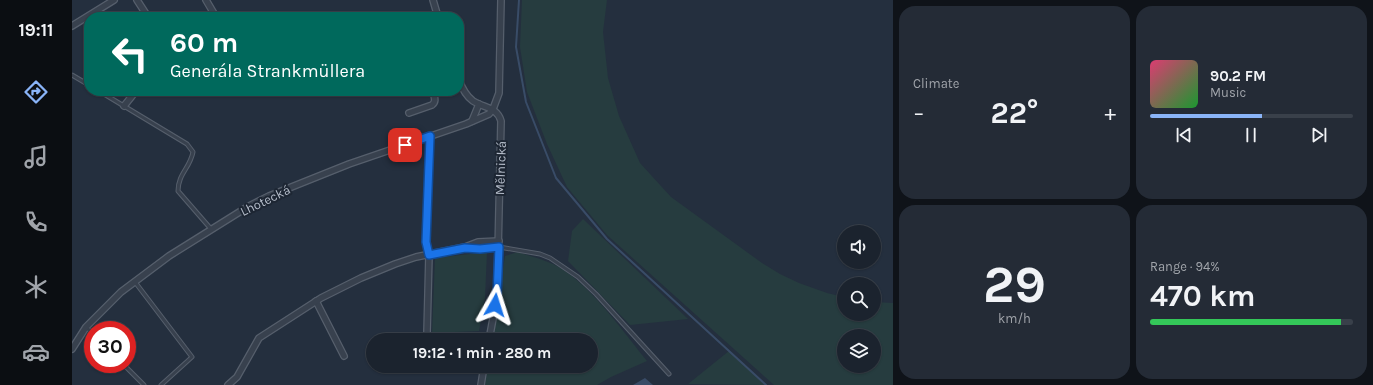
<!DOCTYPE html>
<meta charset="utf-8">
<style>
body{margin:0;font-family:Karla,sans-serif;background:#242b36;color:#f1f3f6;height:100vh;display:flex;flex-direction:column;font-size:15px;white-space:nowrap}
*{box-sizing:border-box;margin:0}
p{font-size:13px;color:#a0a4aa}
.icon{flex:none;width:22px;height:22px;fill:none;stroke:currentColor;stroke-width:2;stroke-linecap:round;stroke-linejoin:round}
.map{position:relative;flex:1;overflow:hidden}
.details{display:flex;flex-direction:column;gap:6px;padding:6px;background:#0f1319;width:480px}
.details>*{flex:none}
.banner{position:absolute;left:12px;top:12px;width:380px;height:84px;border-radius:16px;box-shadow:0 1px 3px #0004,0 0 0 1px #39404a;background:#00695c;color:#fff;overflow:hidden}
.fabs{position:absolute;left:765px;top:225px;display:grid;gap:8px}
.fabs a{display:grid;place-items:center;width:44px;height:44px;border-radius:50%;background:#1b232e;box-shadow:0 1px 3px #0004,0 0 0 1px #39404a;font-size:20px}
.speed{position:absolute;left:12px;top:321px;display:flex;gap:8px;font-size:20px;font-weight:700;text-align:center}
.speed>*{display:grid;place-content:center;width:52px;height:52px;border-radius:50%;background:#1b232e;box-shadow:0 1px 3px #0004,0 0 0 1px #39404a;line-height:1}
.speed .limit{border:6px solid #d22;background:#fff;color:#111}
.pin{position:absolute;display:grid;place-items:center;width:34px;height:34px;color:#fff;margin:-17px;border-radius:8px;box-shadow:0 2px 6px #0006}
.me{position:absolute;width:44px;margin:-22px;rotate:6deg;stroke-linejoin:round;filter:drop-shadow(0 0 3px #0008)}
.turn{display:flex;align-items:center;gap:14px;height:84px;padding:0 20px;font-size:18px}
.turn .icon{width:52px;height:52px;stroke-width:2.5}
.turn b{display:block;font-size:28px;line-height:34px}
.big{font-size:30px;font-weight:700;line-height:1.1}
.details .card{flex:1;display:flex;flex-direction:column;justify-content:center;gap:6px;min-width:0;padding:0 14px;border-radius:16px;background:#242b36}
.details .dial{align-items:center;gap:0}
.dial b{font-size:52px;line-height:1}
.song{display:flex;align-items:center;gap:12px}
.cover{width:48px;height:48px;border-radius:6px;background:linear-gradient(135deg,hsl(340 70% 55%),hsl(130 70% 35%))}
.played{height:4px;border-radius:2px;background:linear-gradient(90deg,#8ab4f8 55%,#39404a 55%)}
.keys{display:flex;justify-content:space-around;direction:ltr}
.heat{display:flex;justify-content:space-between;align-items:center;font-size:22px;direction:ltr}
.charge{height:6px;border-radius:3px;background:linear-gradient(90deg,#34c759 94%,#39404a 0)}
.details .tiles{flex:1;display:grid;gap:6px;grid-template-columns:repeat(2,1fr)}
.trip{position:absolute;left:294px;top:333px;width:232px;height:40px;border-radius:20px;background:#1b232e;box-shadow:0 1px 3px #0004,0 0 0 1px #39404a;font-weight:700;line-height:40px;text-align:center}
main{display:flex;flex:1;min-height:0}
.menu{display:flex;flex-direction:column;width:72px;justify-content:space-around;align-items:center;background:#0b0e12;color:#a0a4aa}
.menu .icon{width:28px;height:28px}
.menu .current{color:#8ab4f8}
.menu b{font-size:18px;color:#f1f3f6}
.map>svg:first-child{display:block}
.green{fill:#263c3f;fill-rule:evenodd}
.water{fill:#394c67}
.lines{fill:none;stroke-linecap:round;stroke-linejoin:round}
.stream{stroke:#394c67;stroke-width:2}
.service-casing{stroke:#565f6c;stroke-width:5}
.minor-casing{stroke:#565f6c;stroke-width:8}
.service{stroke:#38414e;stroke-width:3}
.minor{stroke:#38414e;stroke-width:5.5}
.route-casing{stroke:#114b97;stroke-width:10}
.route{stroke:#1a73e8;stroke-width:7}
.labels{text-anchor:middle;stroke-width:4;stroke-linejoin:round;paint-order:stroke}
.street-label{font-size:13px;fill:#b4bcc9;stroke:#1d2633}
</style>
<main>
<nav class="menu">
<b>19:11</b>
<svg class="icon current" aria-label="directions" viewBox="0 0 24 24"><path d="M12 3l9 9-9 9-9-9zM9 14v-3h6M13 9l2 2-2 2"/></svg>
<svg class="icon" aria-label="music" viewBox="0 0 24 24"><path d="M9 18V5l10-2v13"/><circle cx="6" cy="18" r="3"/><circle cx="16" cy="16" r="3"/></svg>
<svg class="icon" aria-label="phone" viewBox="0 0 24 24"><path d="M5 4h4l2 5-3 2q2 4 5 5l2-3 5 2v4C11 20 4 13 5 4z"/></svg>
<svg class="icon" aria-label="climate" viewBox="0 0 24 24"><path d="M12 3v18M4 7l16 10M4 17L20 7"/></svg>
<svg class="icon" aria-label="car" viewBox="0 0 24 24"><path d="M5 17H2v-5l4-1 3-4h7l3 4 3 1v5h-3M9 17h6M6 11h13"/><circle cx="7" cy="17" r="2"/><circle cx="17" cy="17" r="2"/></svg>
</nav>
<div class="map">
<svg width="821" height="385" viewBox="0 0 821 385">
<rect width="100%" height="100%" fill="#242f3e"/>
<g class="green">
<path d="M450,0H535L531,32L536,78L547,116L568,163L599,197L690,263L708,274L727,283L755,293L772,297V314H802V302L821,303V385H702L535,235L495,187L475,144L455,92L448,47ZM772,336H802V366H772Z"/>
<polygon points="511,219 616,319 558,325 496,261 500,231"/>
<polygon points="415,252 413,298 407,331 360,333 363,258"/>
<path d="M446,252C457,256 470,259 481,264C516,281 550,330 575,361L539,377L525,385H413L416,366H519V340H420L433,256Z"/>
<polygon points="657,351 693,385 616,384"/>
</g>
<polygon class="water" points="573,378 581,385 561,385"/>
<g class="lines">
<polyline class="stream" points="447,0 444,47 454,102 484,178 535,239 694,385"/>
<defs>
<g id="service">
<polyline points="0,75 17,85"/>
<path d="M27,91L115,144L121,152C118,168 106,174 106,191L139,229"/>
<polyline points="427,247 468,254 478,258 506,277 524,294 597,374"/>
<polyline points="63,282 120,357 89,385"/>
<polyline points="14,327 21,334"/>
<polyline points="51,364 72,385"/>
</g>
<g id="minor">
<polyline points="65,0 76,17"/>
<polyline points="134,0 144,17"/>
<polyline points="361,0 366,17"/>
<polyline points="0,26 42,0"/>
<path d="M387,80C390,88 394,96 401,101C412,108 425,107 429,121L425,297L417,340"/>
<polyline points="52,106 64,91"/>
<path d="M337,113L360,105C365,101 362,97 361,91"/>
<polyline points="400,121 407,104"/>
<polyline points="395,248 408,249 427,247"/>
<polyline points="244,301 272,356"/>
<polyline points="355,333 357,255 354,242 358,136"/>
<polyline points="0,349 14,327 49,292 97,256 177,206 197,196 277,164 394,124 417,114 421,109 427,93 429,0"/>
<polyline points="156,385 165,377 187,338 249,298 289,278 323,264 344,257 393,247 406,242 427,241"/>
<polyline points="409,385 412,366"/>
</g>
</defs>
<use href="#service" class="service-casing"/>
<use href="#minor" class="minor-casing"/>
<use href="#service" class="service"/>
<use href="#minor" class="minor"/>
</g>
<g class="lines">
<defs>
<polyline id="route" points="333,145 358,136 354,242 357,255 393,248 408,249 427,247 425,297 423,305"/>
</defs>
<use href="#route" class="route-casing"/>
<use href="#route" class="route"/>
</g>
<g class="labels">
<g class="street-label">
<text transform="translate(428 168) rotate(-88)" y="5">Mělnická</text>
<text transform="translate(193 200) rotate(-26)" y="5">Lhotecká</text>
</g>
</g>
</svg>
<div class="fabs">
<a><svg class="icon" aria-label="sound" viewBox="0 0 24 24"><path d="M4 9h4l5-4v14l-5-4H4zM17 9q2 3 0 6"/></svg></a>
<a><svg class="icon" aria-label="search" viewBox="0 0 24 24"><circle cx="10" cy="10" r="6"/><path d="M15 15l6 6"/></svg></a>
<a><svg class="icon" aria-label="layers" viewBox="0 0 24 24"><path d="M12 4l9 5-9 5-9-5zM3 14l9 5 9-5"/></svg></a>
</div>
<div class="speed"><div class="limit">30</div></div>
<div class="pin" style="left:333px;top:145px;background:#d93025"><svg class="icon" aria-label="arrive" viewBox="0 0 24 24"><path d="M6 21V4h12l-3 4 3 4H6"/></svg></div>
<svg class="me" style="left:423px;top:305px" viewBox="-20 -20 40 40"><path d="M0-17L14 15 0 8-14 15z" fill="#1a73e8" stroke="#fff" stroke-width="4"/></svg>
<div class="trip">19:12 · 1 min · 280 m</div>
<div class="banner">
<div class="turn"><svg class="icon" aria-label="left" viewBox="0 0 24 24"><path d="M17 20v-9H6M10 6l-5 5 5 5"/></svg><div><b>60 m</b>Generála Strankmüllera</div></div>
</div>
</div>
<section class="details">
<div class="tiles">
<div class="card"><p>Climate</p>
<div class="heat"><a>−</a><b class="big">22°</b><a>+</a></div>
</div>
<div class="card">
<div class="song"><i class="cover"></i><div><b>90.2 FM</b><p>Music</p></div></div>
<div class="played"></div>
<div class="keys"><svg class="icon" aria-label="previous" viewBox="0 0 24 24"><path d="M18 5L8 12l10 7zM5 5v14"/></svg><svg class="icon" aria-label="pause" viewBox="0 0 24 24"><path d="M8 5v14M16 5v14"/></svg><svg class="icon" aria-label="next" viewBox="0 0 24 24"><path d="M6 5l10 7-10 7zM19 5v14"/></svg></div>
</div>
<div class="card dial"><b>29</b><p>km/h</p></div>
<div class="card"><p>Range · 94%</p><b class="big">470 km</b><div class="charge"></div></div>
</div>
</section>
</main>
